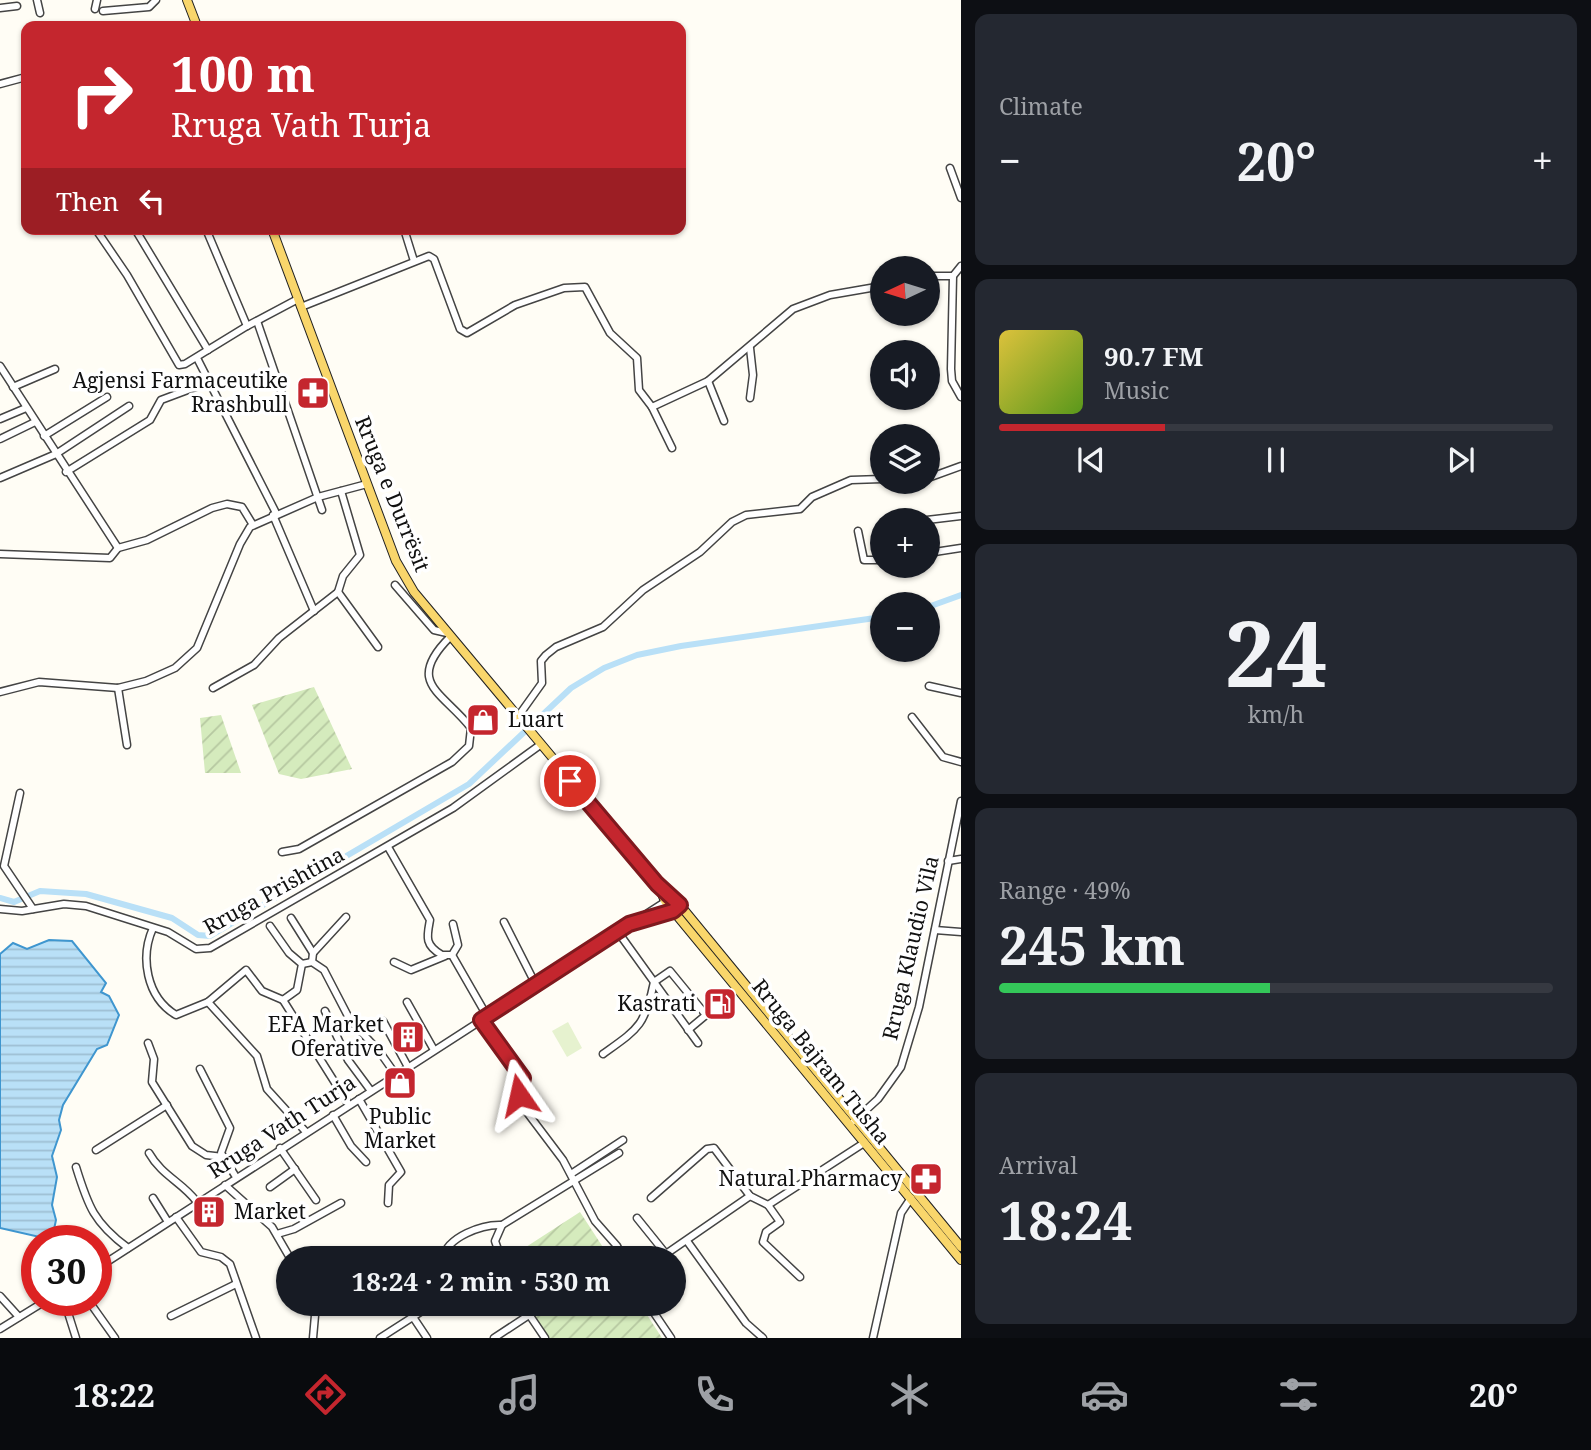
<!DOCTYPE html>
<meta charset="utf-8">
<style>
body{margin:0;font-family:"Noto Serif",serif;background:#242831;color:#f1f3f6;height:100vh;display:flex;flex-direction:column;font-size:26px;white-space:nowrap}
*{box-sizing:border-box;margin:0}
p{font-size:23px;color:#9ea1a6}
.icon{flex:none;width:38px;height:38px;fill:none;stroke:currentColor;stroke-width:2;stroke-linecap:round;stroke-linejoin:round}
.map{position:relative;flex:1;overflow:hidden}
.side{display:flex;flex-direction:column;gap:14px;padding:14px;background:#0d0f14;width:630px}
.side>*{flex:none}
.top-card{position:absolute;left:21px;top:21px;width:665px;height:214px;border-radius:14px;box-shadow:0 2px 5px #0004;background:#c4262e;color:#fff;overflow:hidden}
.needle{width:46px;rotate:266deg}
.fabs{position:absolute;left:870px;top:256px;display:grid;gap:14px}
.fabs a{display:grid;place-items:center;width:70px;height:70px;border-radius:50%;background:#171b24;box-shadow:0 2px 5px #0004;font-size:35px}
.speed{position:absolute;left:21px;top:1225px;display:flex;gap:14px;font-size:35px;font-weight:700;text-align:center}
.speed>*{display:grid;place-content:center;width:91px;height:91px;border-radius:50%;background:#171b24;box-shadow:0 2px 5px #0004;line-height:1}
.speed .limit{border:10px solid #d22;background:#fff;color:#111}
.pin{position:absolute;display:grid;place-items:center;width:60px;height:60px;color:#fff;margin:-30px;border:4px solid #fff;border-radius:50%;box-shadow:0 2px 7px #0007}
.me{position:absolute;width:77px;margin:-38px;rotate:349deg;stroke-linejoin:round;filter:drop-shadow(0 0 5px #0008)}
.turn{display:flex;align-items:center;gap:24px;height:147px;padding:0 35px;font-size:32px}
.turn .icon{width:91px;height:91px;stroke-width:2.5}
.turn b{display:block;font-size:49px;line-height:60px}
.then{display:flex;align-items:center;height:66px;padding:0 35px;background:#0003;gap:14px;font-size:26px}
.big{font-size:52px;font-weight:700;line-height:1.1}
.side .widget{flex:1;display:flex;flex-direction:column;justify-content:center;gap:10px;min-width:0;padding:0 24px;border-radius:14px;background:#242831}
.side .dial{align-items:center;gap:0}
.dial b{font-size:91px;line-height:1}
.song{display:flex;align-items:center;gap:21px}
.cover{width:84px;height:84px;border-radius:10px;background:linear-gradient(135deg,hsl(50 70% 55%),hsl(90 70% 35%))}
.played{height:7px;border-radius:4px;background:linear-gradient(90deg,#c4262e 30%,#363941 30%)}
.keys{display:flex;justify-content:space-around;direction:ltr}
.heat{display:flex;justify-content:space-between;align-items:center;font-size:38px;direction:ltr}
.charge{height:10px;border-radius:5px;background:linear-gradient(90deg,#34c759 49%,#363941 0)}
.trip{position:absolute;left:276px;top:1246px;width:410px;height:70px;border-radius:35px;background:#171b24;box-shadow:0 2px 5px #0004;font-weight:700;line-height:70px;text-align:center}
.dock{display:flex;height:112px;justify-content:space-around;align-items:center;background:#090b0e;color:#9ea1a6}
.dock .icon{width:49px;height:49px}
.dock .selected{color:#c4262e}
.dock b{font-size:32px;color:#f1f3f6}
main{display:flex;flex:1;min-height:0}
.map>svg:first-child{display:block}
.garden{fill:url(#garden-furrows)}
.pitch{fill:#e6f2cf}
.water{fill:url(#water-rules);stroke:#3f96cf;stroke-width:2}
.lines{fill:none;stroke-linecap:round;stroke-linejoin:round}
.canal{stroke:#b9e0f7;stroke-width:6}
.minor-casing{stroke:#444;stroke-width:9}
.major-casing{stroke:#222;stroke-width:10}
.minor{stroke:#fff;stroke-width:6}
.major{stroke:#f9d66b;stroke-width:8}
.route-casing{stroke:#7f191e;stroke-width:18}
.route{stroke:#c4262e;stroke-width:12}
.labels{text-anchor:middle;stroke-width:7;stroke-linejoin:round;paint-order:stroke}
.poi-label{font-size:21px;fill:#111;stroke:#fff;text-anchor:end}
.street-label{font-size:21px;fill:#111;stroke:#fff}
</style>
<main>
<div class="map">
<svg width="961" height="1338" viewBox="0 0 961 1338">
<defs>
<pattern id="garden-furrows" width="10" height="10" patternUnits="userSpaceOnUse" patternTransform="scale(1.75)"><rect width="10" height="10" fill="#d5ebbd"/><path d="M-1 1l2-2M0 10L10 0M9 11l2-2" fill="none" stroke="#b6c8a1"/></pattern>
<pattern id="water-rules" width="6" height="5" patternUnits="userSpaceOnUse" patternTransform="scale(1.75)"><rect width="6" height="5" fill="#b9e0f7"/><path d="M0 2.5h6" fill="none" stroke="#9ebfd3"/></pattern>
</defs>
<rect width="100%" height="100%" fill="#fffdf5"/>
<g class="garden">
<polygon points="314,687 352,769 301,779 279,774 252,705"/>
<polygon points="221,715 241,773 205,773 200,718"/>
<polygon points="580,1212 610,1258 509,1258"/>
<polygon points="526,1304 640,1304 662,1338 549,1338"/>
</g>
<polygon class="pitch" points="568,1022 582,1048 567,1057 552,1031"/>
<polygon class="water" points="49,940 72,941 106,983 101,992 109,996 119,1015 107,1045 97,1049 63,1105 59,1120 61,1130 52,1156 57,1177 52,1205 56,1220 53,1234 44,1238 0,1228 0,954 13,943 27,949"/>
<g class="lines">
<g class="canal">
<polyline points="928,607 961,595"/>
<polyline points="0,898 14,902 40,891 86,894 172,918 198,935 210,936 469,784 571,688 604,668 637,655 681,646 882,617"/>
</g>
<defs>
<g id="minor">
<polyline points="37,0 40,13"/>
<polyline points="0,8 17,6"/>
<polyline points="95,9 97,0"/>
<polyline points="103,11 149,7 156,0"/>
<polyline points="0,84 26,77"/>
<polyline points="950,168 961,198"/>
<polyline points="135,229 208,350"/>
<polyline points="206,229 247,326"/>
<polyline points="404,229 414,261"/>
<polyline points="97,231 127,275 179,365 185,364 247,326 298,299"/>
<polyline points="961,266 953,276 951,369 952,381 961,397"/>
<polyline points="928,276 953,276"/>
<polyline points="301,307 429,256 434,259 460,329 467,333 515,305 564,288 585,287 610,333 637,358 639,390 652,407 672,448"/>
<polyline points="257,321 322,510"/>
<polyline points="197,358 276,513"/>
<polyline points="0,366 118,548"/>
<polyline points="708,381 724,421"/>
<polyline points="13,387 55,369"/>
<polyline points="750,398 753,375 750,348"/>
<polyline points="652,407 708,381 793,309 830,295 882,286"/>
<polyline points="0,419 26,408"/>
<polyline points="44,436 107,397"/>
<polyline points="0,439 35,422"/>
<polyline points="66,472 150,420 161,400 209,382"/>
<polyline points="0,478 56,454 129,406"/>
<polyline points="928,478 961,466"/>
<polyline points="273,515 314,611"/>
<polyline points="927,520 961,516"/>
<polyline points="858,531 864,560 882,560"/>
<polyline points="928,553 961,548"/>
<polyline points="0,554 110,558 118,548 147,540 212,508 227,504 242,507 253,525"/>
<polyline points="395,585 434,630 447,633"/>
<polyline points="338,592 378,647"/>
<polyline points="929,686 961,693"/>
<polyline points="118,688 127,745"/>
<polyline points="213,688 254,665 279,638 338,592 343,576 360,555 341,491"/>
<polyline points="0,692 39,682 118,688 146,681 175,668 197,648 240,544 250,527 318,497 367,484"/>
<polyline points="912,717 943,757 961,762"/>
<polyline points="517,718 542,683 541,661 546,655 556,647 603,627 643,590 700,552 732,522 746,515 800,509 812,497 851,480 882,479"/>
<polyline points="20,793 4,866 33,909"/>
<path d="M388,847L430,920C427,936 424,945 442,955H452L458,945L453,924"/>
<path d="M282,852L299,849L452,762L469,746L471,728C443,692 404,683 450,637"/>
<polyline points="948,861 961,859"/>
<polyline points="0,909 22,911 64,904 86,906 168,932 196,949 210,948 453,808 540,745"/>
<polyline points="291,918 313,953 312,962"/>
<polyline points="637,921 673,910"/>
<polyline points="504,922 536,985"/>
<polyline points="270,926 289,953 302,964 297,990 283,1000"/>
<path d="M153,928C140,957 146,997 176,1015L208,1002L246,970L262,991L283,1000"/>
<polyline points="935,930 961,932"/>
<polyline points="618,932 698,1043"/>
<polyline points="313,953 346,917"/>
<polyline points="452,955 487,1016"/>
<polyline points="394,962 411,970 445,956"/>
<polyline points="302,964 312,962 324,970 350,1020 379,1051 396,1075"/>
<polyline points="283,1000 349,1105"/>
<polyline points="208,1002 257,1056 267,1089 306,1132"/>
<polyline points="407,1002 434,1050"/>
<polyline points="325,1011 348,1060 371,1091"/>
<polyline points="481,1020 523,1078 518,1098 523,1107 563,1160 595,1221 617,1246 623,1258"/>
<polyline points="383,1021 408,1067"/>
<polyline points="148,1043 154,1059 152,1082 192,1146 206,1155 223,1157"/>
<path d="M603,1054C638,1029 645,1026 654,982L670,971L706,1015L688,1030"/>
<polyline points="200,1069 230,1128 221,1153 236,1177"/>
<polyline points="359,1099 401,1172 389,1185 388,1203"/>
<polyline points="333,1115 351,1146 366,1162"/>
<polyline points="854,1121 878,1099 901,1067 919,1007 961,801"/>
<polyline points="280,1148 316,1200"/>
<polyline points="96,1150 167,1105"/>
<path d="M149,1153C162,1176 182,1182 197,1202"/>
<path d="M76,1167C88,1206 94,1223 128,1248"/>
<polyline points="571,1174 623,1140"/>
<polyline points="225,1185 272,1227 290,1258"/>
<polyline points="270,1187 295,1169"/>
<polyline points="153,1198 168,1222"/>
<polyline points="651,1198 707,1149 714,1148 750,1196 768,1205 780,1222 766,1232 763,1242 800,1277"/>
<polyline points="768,1205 864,1143"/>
<polyline points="176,1217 201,1252 221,1257 230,1264 256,1338"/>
<polyline points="637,1218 666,1254 666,1258"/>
<polyline points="277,1234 294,1229 341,1203"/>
<polyline points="687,1241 746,1323 763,1338"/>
<polyline points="666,1254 750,1196"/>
<path d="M443,1258C447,1237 482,1224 502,1225L619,1153"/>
<polyline points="501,1258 495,1241 502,1225"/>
<polyline points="96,1269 668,900"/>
<polyline points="674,1271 681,1281"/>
<polyline points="0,1296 19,1317"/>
<polyline points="64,1300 76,1338"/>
<polyline points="88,1300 115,1338"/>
<polyline points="522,1304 545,1338"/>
<polyline points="648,1304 671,1338"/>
<polyline points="171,1316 236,1284"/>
<polyline points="413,1317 427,1338"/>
<polyline points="0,1329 47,1300"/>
<polyline points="313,1338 316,1304"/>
<polyline points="380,1338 433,1304"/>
<polyline points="494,1338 529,1315"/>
<polyline points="873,1338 901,1213 911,1198"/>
</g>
<g id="major">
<polyline points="187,0 197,26"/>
<polyline points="272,229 396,561 414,592 658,884 680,905 961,1247"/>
<polyline points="659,887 665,901 961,1260"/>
</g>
</defs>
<use href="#minor" class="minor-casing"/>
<use href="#major" class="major-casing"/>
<use href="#minor" class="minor"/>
<use href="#major" class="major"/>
</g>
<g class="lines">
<defs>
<polyline id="route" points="519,1095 523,1078 481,1020 629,924 673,911 680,905 657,884 570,781"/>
</defs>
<use href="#route" class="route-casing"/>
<use href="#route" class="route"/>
</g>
<defs>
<symbol id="pharmacy-square" viewBox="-11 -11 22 22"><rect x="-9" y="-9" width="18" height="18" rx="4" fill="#c4262e" stroke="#fff"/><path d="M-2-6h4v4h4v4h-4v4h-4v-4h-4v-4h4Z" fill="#fff"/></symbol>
<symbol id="shop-square" viewBox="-11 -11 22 22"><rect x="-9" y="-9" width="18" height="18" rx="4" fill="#c4262e" stroke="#fff"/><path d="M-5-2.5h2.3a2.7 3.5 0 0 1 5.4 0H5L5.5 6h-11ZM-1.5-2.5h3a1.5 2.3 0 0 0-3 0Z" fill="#fff"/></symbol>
<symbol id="fuel-square" viewBox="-11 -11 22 22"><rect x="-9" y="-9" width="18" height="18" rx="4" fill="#c4262e" stroke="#fff"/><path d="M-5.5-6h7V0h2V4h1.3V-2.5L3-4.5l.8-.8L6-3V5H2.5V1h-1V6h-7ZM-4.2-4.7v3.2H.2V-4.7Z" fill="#fff"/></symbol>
<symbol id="building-square" viewBox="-11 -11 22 22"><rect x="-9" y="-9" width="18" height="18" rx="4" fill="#c4262e" stroke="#fff"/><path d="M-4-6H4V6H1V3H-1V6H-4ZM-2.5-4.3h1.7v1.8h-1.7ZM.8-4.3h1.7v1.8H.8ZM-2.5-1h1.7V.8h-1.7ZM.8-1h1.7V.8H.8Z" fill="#fff"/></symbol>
</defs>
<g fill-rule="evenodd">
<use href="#pharmacy-square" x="294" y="374" width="38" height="38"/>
<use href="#shop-square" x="464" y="701" width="38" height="38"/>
<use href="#fuel-square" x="701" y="985" width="38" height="38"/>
<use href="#building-square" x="389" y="1018" width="38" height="38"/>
<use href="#shop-square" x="381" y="1064" width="38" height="38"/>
<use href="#pharmacy-square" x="907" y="1160" width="38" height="38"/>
<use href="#building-square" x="190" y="1193" width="38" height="38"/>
</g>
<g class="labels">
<g class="poi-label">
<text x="288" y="388">Agjensi Farmaceutike<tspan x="288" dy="24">Rrashbull</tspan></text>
<text x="508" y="727" text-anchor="start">Luart</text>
<text x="696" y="1011">Kastrati</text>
<text x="384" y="1032">EFA Market<tspan x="384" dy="24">Oferative</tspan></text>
<text x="400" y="1124" text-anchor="middle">Public<tspan x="400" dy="24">Market</tspan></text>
<text x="902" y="1186">Natural Pharmacy</text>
<text x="234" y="1219" text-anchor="start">Market</text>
</g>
<g class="street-label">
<text transform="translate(392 494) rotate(68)" y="7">Rruga e Durrësit</text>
<text transform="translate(274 891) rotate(-29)" y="7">Rruga Prishtina</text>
<text transform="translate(911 948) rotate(-77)" y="7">Rruga Klaudio Vila</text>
<text transform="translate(821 1062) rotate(51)" y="7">Rruga Bajram Tusha</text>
<text transform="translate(282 1127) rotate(-33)" y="7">Rruga Vath Turja</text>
</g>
</g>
</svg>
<div class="fabs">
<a><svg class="needle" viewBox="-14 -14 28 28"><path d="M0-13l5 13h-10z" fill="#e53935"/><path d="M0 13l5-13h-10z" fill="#9ea1a6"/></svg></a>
<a><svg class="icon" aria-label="sound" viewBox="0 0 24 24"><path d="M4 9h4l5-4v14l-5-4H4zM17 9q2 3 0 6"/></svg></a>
<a><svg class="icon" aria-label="layers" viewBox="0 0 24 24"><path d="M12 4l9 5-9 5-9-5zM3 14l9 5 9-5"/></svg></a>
<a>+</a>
<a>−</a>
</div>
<div class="speed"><div class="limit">30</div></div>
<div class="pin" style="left:570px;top:781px;background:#d93025"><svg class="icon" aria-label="arrive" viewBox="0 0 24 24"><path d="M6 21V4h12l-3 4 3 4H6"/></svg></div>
<svg class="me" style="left:519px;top:1095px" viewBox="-20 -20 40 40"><path d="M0-17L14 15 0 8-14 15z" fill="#c4262e" stroke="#fff" stroke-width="4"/></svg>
<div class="trip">18:24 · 2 min · 530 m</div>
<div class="top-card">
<div class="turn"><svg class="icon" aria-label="right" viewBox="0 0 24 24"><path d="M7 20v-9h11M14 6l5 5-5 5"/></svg><div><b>100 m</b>Rruga Vath Turja</div></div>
<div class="then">Then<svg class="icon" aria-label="left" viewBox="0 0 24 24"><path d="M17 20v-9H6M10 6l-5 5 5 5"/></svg></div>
</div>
</div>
<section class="side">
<div class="widget"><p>Climate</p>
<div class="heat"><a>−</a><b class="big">20°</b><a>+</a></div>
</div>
<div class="widget">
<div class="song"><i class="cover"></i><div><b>90.7 FM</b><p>Music</p></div></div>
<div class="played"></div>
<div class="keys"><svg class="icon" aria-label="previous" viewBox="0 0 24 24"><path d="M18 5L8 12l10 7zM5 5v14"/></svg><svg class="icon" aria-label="pause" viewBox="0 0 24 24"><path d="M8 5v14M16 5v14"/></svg><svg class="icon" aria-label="next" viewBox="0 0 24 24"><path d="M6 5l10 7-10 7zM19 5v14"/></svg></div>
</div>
<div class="widget dial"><b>24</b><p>km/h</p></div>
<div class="widget"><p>Range · 49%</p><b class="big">245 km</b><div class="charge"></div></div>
<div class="widget"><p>Arrival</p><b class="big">18:24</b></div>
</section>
</main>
<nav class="dock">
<b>18:22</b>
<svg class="icon selected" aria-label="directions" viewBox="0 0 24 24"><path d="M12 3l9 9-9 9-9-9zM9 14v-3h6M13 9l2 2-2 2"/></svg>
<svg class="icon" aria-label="music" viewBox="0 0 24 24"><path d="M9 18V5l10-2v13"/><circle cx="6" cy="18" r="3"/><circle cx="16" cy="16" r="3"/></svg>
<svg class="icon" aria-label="phone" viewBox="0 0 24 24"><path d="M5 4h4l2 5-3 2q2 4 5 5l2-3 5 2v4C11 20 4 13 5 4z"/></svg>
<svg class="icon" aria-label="climate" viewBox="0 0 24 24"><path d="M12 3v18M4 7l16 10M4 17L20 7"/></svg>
<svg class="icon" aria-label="car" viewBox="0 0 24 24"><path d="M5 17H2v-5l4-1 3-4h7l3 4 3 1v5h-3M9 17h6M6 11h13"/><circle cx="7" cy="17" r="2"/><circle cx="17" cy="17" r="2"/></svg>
<svg class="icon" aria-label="filters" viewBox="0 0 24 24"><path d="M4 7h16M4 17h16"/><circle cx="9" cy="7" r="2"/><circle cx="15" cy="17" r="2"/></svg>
<b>20°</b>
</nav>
